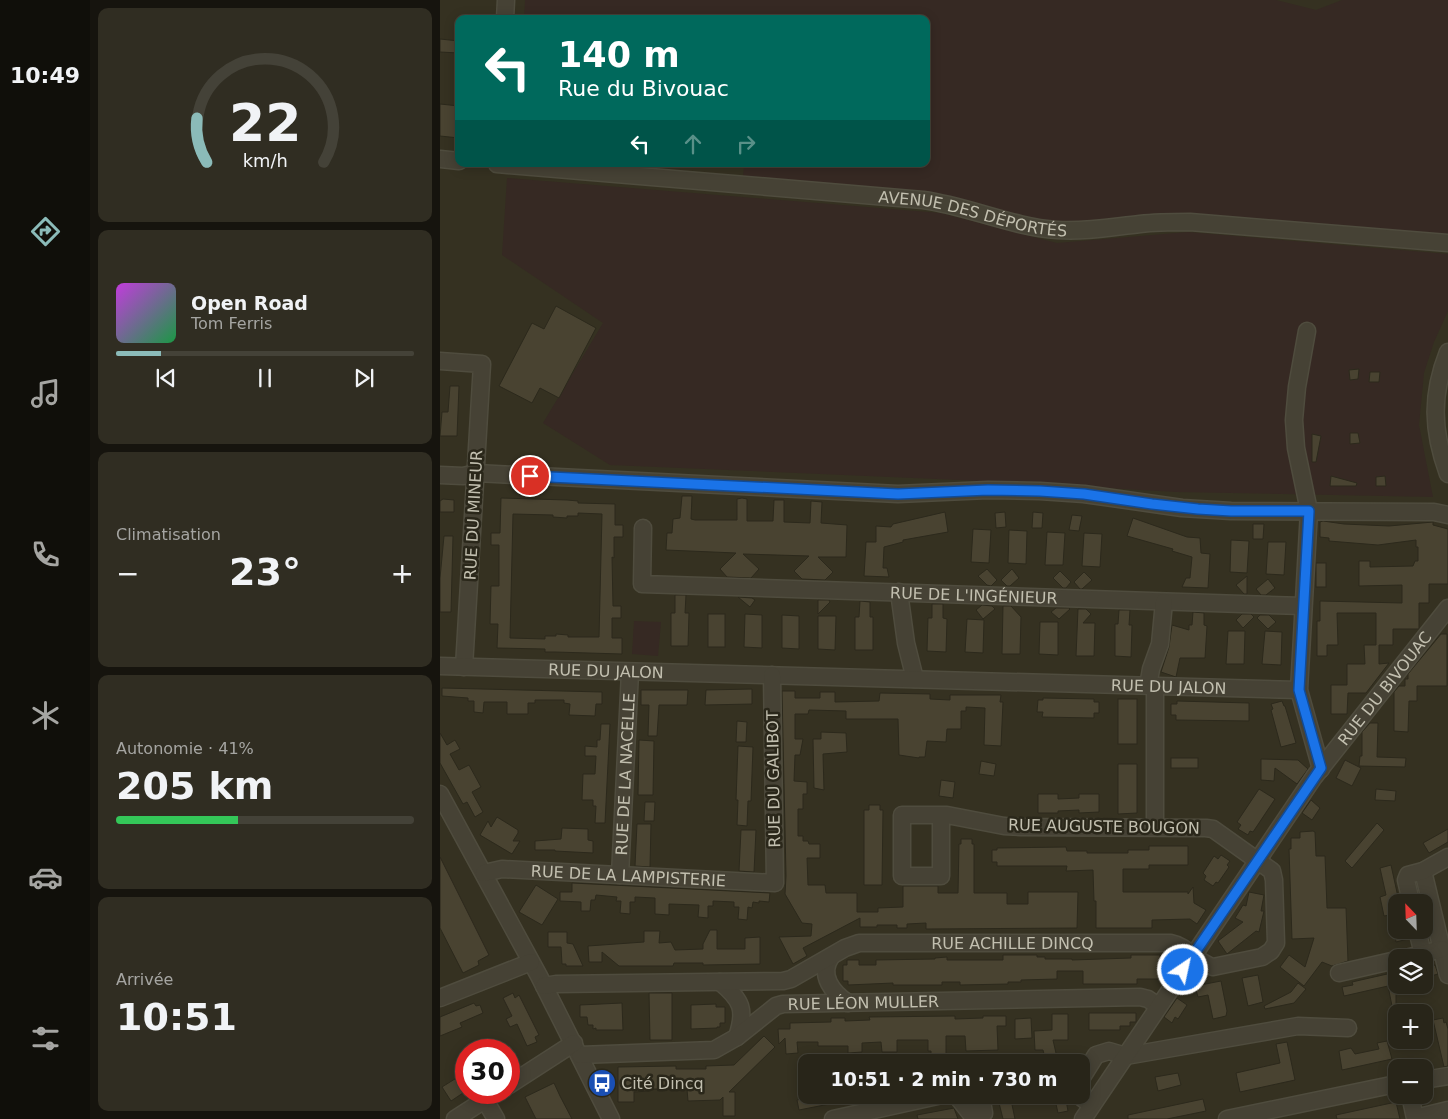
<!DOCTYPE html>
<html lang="fr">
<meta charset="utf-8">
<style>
body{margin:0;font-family:"DejaVu Sans",sans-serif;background:#302d22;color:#f1f3f6;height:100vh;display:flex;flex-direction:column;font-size:19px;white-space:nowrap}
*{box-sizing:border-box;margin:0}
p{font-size:16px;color:#a5a5a2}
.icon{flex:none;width:28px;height:28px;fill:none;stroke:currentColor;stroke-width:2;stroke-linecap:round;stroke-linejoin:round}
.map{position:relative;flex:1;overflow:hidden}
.sheet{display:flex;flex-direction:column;gap:8px;padding:8px;background:#16140e;width:350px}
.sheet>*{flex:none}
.guide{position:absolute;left:15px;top:15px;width:475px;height:152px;border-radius:10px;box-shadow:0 2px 12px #0003,0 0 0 1px #444238;background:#00695c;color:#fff;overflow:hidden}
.needle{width:32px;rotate:337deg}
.controls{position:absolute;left:948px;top:894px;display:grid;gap:10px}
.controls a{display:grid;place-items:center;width:45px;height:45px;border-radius:10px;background:#282519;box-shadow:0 2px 12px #0003,0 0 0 1px #444238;font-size:25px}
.speed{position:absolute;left:15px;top:1039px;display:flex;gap:10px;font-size:25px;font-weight:700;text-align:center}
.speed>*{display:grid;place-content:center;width:65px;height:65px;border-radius:50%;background:#282519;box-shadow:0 2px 12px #0003,0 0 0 1px #444238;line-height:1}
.speed .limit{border:8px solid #d22;background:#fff;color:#111}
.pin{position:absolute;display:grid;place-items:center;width:42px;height:42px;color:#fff;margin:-21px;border:2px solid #fff;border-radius:50%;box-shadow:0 1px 5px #0007}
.me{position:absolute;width:55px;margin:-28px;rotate:34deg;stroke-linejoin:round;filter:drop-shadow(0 0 4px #0008)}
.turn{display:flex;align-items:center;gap:18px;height:105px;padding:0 20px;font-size:22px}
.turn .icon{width:65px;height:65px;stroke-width:2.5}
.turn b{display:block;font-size:35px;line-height:42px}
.lanes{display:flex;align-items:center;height:48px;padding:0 20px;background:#0003;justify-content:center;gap:25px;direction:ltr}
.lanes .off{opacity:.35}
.big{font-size:38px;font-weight:700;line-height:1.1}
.sheet .card{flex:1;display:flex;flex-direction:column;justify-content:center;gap:8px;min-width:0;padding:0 18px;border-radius:10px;background:#302d22}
.sheet .dial{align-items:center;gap:0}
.dial svg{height:130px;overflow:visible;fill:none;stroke:#444238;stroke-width:7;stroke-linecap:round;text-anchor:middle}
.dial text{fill:#f1f3f6;stroke:none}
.song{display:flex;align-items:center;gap:15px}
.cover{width:60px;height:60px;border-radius:8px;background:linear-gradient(135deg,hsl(290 70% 55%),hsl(140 70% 35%))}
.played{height:5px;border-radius:2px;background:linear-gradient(90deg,#8bbbb9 15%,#444238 15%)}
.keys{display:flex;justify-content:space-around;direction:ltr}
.heat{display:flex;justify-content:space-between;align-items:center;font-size:28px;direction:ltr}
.charge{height:8px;border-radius:4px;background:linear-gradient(90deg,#34c759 41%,#444238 0)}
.trip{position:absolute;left:358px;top:1054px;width:292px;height:50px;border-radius:10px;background:#282519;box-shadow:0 2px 12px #0003,0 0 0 1px #444238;font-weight:700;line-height:50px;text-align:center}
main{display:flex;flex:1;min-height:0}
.dock{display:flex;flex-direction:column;width:90px;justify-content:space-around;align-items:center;background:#100f0a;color:#a5a5a2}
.dock .icon{width:35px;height:35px}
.dock .current{color:#8bbbb9}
.dock b{font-size:22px;color:#f1f3f6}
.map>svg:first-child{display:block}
.green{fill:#362923}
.building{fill:#494331;stroke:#2c291c;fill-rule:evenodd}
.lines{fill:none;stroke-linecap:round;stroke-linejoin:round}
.minor-casing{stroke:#4f4c3e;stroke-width:19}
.minor{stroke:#464235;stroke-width:16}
.route-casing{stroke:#114b97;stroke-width:12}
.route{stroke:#1a73e8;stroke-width:9}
.labels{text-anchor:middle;stroke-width:5;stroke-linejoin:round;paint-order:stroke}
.street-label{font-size:16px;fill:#c2bfaf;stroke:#2a271a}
.poi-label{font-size:16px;fill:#c2bfaf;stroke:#2a271a;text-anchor:start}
</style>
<main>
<nav class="dock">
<b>10:49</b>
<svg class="icon current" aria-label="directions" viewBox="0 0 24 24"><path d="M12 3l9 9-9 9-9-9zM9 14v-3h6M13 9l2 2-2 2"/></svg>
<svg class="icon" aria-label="music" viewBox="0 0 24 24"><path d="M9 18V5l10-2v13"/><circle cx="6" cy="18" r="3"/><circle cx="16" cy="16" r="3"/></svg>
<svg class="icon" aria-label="phone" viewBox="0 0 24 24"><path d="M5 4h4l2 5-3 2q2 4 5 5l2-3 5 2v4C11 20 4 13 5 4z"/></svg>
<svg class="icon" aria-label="climate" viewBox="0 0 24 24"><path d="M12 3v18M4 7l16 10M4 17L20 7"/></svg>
<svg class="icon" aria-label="car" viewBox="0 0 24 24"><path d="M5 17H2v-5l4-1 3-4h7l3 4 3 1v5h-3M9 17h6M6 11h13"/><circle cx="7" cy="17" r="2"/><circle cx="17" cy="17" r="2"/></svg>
<svg class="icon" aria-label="filters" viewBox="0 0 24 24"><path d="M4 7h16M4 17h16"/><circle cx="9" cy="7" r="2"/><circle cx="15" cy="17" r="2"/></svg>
</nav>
<section class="sheet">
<div class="card dial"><svg viewBox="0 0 100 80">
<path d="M14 69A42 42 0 1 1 86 69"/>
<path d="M14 69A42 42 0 0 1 8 42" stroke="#8bbbb9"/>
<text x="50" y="56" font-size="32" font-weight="700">22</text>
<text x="50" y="72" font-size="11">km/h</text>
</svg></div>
<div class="card">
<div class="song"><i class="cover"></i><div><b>Open Road</b><p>Tom Ferris</p></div></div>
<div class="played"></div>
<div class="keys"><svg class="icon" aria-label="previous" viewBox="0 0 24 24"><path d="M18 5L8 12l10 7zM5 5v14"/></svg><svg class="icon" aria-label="pause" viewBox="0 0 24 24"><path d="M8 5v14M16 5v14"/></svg><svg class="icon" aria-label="next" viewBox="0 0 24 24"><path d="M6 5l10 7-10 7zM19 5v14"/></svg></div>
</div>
<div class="card"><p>Climatisation</p>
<div class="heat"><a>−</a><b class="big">23°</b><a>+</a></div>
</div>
<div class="card"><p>Autonomie · 41%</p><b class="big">205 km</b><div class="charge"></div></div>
<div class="card"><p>Arrivée</p><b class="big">10:51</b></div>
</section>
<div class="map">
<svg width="1008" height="1119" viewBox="0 0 1008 1119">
<rect width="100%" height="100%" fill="#353121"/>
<g class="green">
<polygon points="85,0 836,0 876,10 902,0 1008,0 1008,236 614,224 303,178 304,164 486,164 486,19 84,19"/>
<polygon points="67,178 501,213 617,243 748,232 1008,254 1008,311 994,342 984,373 979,425 993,497 737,492 520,480 170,465 103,423 163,323 62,255"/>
<polygon points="194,621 221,622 218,656 192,654"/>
</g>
<g class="building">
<polygon points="0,39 19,41 19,53 0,52"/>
<polygon points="0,104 19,106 19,138 0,136"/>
<polygon points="116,306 156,328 119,398 100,388 92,403 59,386 92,323 104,329"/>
<polygon points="919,369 918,379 910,380 909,370"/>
<polygon points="930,372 940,372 939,382 929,382"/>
<polygon points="10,386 19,386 17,436 0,436 2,412 8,412"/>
<polygon points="910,433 918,433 920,443 910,444"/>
<polygon points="872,434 881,436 876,462 872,462"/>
<polygon points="891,476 917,483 916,486 890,486"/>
<polygon points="945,476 946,486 936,486 936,477"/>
<polygon points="242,496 252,496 251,519 255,520 297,520 297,499 302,498 307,499 307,521 333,521 334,500 344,500 344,522 370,523 371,501 382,502 381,523 407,525 406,557 378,557 393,572 385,580 362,579 354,571 369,556 303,554 319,569 311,578 287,577 280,569 296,553 226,550 227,533 232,533 233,519 240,518"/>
<path d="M61,498L127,500L138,501V503L175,504V525H183V537H174V558L172,557L173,606H181V618H172V638H182V654L115,652H105V649L57,648L58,624H50L51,586H59V545H51V533H60ZM138,513L162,514L159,637H128V635L116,634V636H105V639L70,638L73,514L113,515V517L127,518V516H138Z"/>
<polygon points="3,499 14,500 14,512 0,512 0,501"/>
<polygon points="505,512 508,532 463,540 463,542 444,547 443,568 447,568 449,577 424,576 426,542 436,542 436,526 451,527 453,524"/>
<polygon points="565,512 566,527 556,528 555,513"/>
<polygon points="593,512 603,513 602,528 592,528"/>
<polygon points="632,515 642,516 639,531 629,530"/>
<polygon points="693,518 747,537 760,538 761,553 770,554 768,588 742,587 746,578 750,578 752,557 732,551 733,549 687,536"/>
<polygon points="883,521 904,524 949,526 993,522 993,525 1008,529 1008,584 989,584 989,603 979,603 979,629 953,629 953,645 939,645 939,664 949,663 926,693 908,693 907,714 891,714 891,685 907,685 907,664 925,664 924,645 936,645 936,613 897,613 898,645 887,645 887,656 877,656 877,621 880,621 880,601 962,603 962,585 919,586 919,561 930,561 930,567 973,566 975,561 978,561 978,547 976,547 976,540 938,545 889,541 889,538 880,537 880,522"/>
<polygon points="813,524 824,524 823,539 813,539"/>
<polygon points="533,529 551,530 549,563 531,562"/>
<polygon points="569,530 587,531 586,564 568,563"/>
<polygon points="607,532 625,533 623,565 605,565"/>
<polygon points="644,533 662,534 660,567 642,566"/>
<polygon points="4,536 13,536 11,612 0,612 0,578"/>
<polygon points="791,540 809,541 807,573 790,572"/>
<polygon points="828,542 846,542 844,575 826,574"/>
<rect x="876" y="563" width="10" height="24"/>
<polygon points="547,569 557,580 551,586 547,585 538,576"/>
<polygon points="572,569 579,578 570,586 567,586 561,580"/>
<polygon points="620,571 631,582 626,588 623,588 613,578"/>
<polygon points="644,572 652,580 642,589 640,589 634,582"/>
<polygon points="807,576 807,594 804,594 796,585"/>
<polygon points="828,579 835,588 826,595 821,595 816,589"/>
<polygon points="235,595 246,595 245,613 249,613 248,646 231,646 231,613 235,613"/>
<polygon points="298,597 312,598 315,600 310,607"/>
<polygon points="378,600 389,600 390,602 378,614"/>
<polygon points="420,601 430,602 430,617 433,617 433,650 415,650 415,617 419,617"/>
<polygon points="492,604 503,604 503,618 507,619 506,652 487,651 488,618 492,618"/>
<polygon points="542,605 552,606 555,609 543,619 536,610"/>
<polygon points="563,606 571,606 581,617 580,654 562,654"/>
<polygon points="616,608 629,608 630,609 619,619 611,612"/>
<polygon points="638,609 646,609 651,614 643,623 655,623 654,656 636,656"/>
<polygon points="679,610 690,610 689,625 692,625 691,657 675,656 675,624 678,624"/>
<polygon points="753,612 764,613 764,625 767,626 765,658 740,658 736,677 721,672 729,647 732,625 749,630 749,625 752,625"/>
<rect x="268" y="614" width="17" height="33"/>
<polygon points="305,614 322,615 322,648 304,647"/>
<polygon points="802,614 811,614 814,617 803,628 796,620"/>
<polygon points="342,615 359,616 359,649 342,648"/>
<polygon points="820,615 829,615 836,622 828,629 817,618"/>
<polygon points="378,616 396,616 395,650 378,649"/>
<polygon points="527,619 544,620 543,653 525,652"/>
<polygon points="600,622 618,622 618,655 599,654"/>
<polygon points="788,631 805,631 804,664 786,664"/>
<polygon points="825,631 842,632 841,665 822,664"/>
<polygon points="1001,634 1007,634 1007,686 977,686 977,701 969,701 968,732 954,731 954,692 959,686 965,686 965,679 968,679 968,674"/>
<polygon points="2,688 162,692 162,704 156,704 155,716 129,715 130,704 124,703 124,700 95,700 95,703 88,703 88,714 67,714 67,702 44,702 43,713 34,712 34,701 28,701 28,698 2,696"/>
<polygon points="312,689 312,704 265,705 266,690"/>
<polygon points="201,690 248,690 247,705 219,705 217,736 208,736 209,705 201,705"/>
<polygon points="342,691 355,691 355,698 380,698 380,692 395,692 395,702 439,701 440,693 490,694 490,699 510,700 510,695 561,695 560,702 563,702 561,746 544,745 545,708 526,707 526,711 521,711 521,729 507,729 506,742 487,741 485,757 479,757 479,758 459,755 458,719 406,719 406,711 369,710 368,714 355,714 355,739 363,739 360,755 355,755 354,781 367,782 367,794 363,794 363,809 358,809 358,836 363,836 363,841 368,841 369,844 380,844 380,858 367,858 368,885 385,885 386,893 417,893 417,912 438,912 438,908 463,907 463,886 498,886 498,893 518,893 519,844 521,844 521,839 532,839 532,844 534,844 534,893 567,893 567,904 588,904 588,892 638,892 637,928 486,929 486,923 467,924 467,928 457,928 457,925 437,925 437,927 420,927 420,918 363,948 367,956 353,964 339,937 371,936 372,924 362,923 345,894 346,876"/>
<polygon points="603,698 654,699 654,702 659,702 659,713 654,713 654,718 602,717 603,712 597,712 598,700 603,700"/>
<rect x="678" y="699" width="19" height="45"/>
<polygon points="737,701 809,703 809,721 736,720 736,715 731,715 731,704 737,704"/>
<polygon points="842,701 844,706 845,706 856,743 841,747 831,710 833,709 831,704"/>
<polygon points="297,721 307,722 306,742 296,742"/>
<polygon points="930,723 938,723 937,757 966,758 965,767 919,766 920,756 922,756 922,732"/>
<polygon points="161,724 170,724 165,823 155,823 156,806 153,806 153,800 142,800 143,774 155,774 156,756 145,756 145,746 157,747 157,740 160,740"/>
<polygon points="381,732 406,733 407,752 383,754 384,790 374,788 373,739 381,739"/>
<polygon points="0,733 7,745 15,740 20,749 10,754 19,770 29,765 41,787 32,792 43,812 35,817 27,802 23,804 0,763"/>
<polygon points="199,740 214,741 213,795 198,795"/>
<polygon points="298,746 313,747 311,801 308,801 307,826 297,825 298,800 296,800"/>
<rect x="731" y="758" width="27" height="10"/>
<polygon points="821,759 858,760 868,769 857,784 835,768 834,781 821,780"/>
<polygon points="905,760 921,768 912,786 896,778"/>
<polygon points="541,761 556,764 554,776 539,774"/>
<polygon points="678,764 697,764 697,813 678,814"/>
<polygon points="501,780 515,782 513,798 499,796"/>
<polygon points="819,789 835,799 813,832 810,831 808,835 798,829 801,825 797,822"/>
<polygon points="936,789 956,791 955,801 935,800"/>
<polygon points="598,794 618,794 618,799 639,798 639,794 659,794 659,812 639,813 639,810 618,811 618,813 598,813"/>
<polygon points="871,800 880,808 872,820 862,813"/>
<polygon points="205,802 215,802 214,821 204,821"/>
<polygon points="429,805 440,805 440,810 443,810 442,885 424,885 424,810 429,810"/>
<polygon points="57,817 78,830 78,833 73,841 80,841 72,854 40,835 48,821 51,827"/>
<polygon points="937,823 944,830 912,868 905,861"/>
<polygon points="197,824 211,824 210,867 195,866"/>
<polygon points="122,828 148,829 148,840 153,841 153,853 115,851 115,850 95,850 95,841 121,839"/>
<polygon points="1008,829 1008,842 989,853 983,843"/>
<polygon points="301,830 316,830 314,872 299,871"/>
<polygon points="873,831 875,832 876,856 885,856 887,908 906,908 908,961 892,966 882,962 864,986 840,967 849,955 865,967 874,938 852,939 849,849 851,849 851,838 860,838 860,832"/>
<polygon points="709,846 748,846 748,865 709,865 709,869 683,869 683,892 748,892 748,894 753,887 754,903 766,910 757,924 750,919 712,920 712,928 656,928 656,901 654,901 653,870 626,871 627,866 557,866 557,862 552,862 552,850 557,850 557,848 626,847 627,851 647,851 647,853 688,853 688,850 709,850"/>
<polygon points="781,855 790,861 787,865 789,867 778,883 776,882 773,886 764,880 766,876 763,873 774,856 778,859"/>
<polygon points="0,857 49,955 38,961 39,965 23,973 0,928"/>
<polygon points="951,865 958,897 956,897 956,914 944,916 940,897 946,895 940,868"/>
<polygon points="132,883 330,893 329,902 319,901 319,903 313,902 312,908 308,907 307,920 298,919 299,907 294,907 294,902 273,901 273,906 268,906 268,918 258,917 259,905 229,904 229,915 215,914 215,898 195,897 195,902 190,902 190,914 180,913 181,901 176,901 177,897 156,895 155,900 151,900 150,911 141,911 141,902 120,901 120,892 132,892"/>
<polygon points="96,885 118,899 102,925 79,912"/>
<polygon points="809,892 824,895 821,911 824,911 819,932 816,931 787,954 778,941 803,922 795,918 803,905 806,906"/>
<polygon points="270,930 277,930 277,949 305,949 305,938 320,937 320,964 263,965 263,963 234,963 233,966 179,966 162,952 162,962 149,962 148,946 204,942 204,931 220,931 219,943 231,942 235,950 263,949 263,944"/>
<polygon points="954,930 966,930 968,939 956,942"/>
<polygon points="108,932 127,932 127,943 133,944 143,966 126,966 126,964 122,964 121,947 108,947"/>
<polygon points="563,955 597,955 597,957 605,957 605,959 632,959 632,960 691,958 691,955 720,955 721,979 697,979 697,984 643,984 643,971 617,971 617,979 581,980 581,982 568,982 568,984 520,985 520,982 502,982 502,985 453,985 453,983 408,985 408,981 403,981 403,965 407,965 407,960 419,960 419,965 436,965 436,960 495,959 495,958 507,957 507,960 563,960"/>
<polygon points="995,965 998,974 984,978 984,967"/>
<polygon points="956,972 956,1006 952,1006 948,986 904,996 902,987 913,985 912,982"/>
<polygon points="818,975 823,1002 808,1006 802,978"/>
<polygon points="781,981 787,1011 786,1016 773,1019 768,995 758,997 755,986"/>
<polygon points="858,983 866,989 854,1003 825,1009 824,1006 851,992"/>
<polygon points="73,993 75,998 79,995 99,1035 95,1037 97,1042 87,1046 77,1024 70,1027 66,1019 72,1016 63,998"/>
<polygon points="209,993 232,993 232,1040 210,1040"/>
<polygon points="737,998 747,1005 738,1019 735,1017 732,1023 724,1017"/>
<polygon points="34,1003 36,1006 40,1005 43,1013 20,1023 22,1027 0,1036 0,1017"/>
<polygon points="182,1003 183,1030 156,1030 156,1028 153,1029 153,1025 148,1025 147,1017 140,1017 140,1005"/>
<polygon points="276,1004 276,1007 285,1007 285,1023 280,1023 280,1027 277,1027 277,1028 251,1029 251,1005"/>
<polygon points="649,1013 696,1013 696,1022 690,1022 690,1026 680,1026 680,1030 649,1030"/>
<polygon points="612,1014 628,1014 628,1040 613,1040 618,1062 606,1062 603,1050 595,1050 594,1031 612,1030"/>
<polygon points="515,1016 515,1019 543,1018 543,1016 566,1016 566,1026 557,1026 558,1050 526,1051 525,1036 506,1036 506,1055 491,1055 491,1051 488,1051 488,1040 457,1040 457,1052 442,1052 441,1042 422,1043 422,1052 408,1053 408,1046 378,1046 378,1042 357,1042 358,1053 346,1054 345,1038 339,1044 338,1029 350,1029 350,1023 391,1022 391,1018 405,1018 405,1021 430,1020 429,1017"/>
<polygon points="591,1018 592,1038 575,1039 575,1019"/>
<polygon points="1003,1018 1004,1023 1006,1022 1008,1029 1008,1066 1004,1067 993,1020"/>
<polygon points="324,1036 335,1047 289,1092 295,1092 295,1116 283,1116 283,1097 280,1100 248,1101 247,1089 209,1089 209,1091 194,1092 194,1102 178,1102 178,1067 236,1066 236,1069 266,1069 266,1066 294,1065"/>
<polygon points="947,1041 952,1059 902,1070 899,1051 911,1048 915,1054 939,1049 937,1043"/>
<polygon points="847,1042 855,1080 800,1092 796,1073 840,1063 836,1044"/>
<polygon points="26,1072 26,1091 11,1101 2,1087"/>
<polygon points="738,1073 741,1085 718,1091 715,1077"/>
<polygon points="114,1083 120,1096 132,1119 96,1119 85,1097"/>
<polygon points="379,1095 414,1095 415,1099 359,1110 357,1100"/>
<polygon points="557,1095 570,1095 575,1119 563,1119"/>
<polygon points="614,1095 625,1095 628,1111 618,1113"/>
<polygon points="763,1099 766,1111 727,1119 688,1119 688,1115"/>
<polygon points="956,1102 960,1119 897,1119 896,1115"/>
<polygon points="514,1108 518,1119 478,1119 477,1115"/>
</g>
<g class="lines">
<defs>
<g id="minor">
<polyline points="65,19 66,0"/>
<polyline points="0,159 19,161"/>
<path id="s1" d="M57,164L483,200C528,206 572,227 617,230C645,232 672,227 700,224C717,222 733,222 750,222L1008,243"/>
<polyline points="867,331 857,387 854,420 856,448 869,511 859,690 881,769"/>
<path d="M1008,352C991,395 992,430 1008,474"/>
<polyline points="0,361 42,364 24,667"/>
<polyline points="0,475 23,476 36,473 458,494 548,490 600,491 644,494 742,508 791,511 994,512 1008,515"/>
<path id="s2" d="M203,528L202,584L863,606"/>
<polyline points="459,592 466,643 475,679"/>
<path id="s3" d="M0,666L859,690"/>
<polyline points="708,686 711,669 720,644 724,602"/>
<polyline points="715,686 715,827"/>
<polyline points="0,794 99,976 171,1119"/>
<polyline points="983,871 1008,975"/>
<path id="s4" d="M44,873L62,869L335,883L332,675"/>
<path id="s5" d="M180,875L190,672"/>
<polyline points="971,902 966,880 968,875 983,871 1008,857"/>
<polyline points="977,930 983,954"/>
<path d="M391,957C378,975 393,993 408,1003"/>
<polyline points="966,958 1002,949"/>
<polyline points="899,973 956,960"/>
<path d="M280,982C302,1000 306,1010 297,1037"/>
<path id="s6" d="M104,986L116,984L343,981L351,979L405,948L419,943H731C747,946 757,963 773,967L822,957L831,951L836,943L834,880L832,871L773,829L766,828L581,827L564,826L507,815H462V876H501V815"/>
<polyline points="0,998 91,962"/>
<path id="s7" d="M140,1055L274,1050L297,1037L336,1006L343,1004L700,997L708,999L718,1006"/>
<polyline points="641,1079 656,1055 669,1051 686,1056 858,1026 908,1028"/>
<polyline points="984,1080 1008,1076"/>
<polyline points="69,1085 134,1043"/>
<polyline points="641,1094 642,1098 652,1105"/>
<polyline points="516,1095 531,1114 537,1117 544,1113 541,1095"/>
<polyline points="970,1095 975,1118 1008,1110"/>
<polyline points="45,1100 56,1119"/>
<polyline points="15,1119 57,1092"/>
<polyline points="393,1119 502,1095"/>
<path id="s8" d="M643,1119L874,777L1008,608"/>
<polyline points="787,1119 956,1084"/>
</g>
</defs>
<use href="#minor" class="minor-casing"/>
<use href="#minor" class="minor"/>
</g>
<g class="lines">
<defs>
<polyline id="route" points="90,476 458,494 548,490 600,491 644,494 712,504 758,509 791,511 869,511 859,690 881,768 743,970"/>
</defs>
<use href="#route" class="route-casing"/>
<use href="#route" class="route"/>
</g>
<defs>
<symbol id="bus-disc" viewBox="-11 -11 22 22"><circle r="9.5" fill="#1a4fb4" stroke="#2a271a"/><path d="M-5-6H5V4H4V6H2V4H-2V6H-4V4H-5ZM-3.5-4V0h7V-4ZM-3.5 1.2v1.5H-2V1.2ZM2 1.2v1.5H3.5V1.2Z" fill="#fff"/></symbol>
</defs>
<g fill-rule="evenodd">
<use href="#bus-disc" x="146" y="1067" width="32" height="32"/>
</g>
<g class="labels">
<g class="street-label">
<text dy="6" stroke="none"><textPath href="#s1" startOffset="479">AVENUE DES DÉPORTÉS</textPath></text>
<text transform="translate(33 515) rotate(-87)" y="6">RUE DU MINEUR</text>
<text dy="6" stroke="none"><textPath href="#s2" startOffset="388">RUE DE L'INGÉNIEUR</textPath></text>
<text dy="6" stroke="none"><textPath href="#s3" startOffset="166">RUE DU JALON</textPath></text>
<text dy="6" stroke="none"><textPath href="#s3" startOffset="729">RUE DU JALON</textPath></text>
<text dy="6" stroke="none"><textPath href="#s8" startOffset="526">RUE DU BIVOUAC</textPath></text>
<text dy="6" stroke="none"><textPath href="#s5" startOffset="101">RUE DE LA NACELLE</textPath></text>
<text transform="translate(333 779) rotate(-91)" y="6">RUE DU GALIBOT</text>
<text transform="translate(664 826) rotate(1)" y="6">RUE AUGUSTE BOUGON</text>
<text dy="6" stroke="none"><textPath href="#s4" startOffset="145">RUE DE LA LAMPISTERIE</textPath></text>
<text dy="6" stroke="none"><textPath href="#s6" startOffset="478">RUE ACHILLE DINCQ</textPath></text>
<text dy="6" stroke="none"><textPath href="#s7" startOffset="298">RUE LÉON MULLER</textPath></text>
</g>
<g class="poi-label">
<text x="181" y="1089">Cité Dincq</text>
</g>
</g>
</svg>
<div class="controls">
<a><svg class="needle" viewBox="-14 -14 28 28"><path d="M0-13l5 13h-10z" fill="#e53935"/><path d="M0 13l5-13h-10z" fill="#a5a5a2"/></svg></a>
<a><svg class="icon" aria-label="layers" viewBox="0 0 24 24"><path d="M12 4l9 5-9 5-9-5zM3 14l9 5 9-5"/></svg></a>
<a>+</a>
<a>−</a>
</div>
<div class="speed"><div class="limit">30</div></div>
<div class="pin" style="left:90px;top:476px;background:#d93025"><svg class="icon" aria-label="arrive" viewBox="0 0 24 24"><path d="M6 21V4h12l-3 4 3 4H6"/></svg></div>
<svg class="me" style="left:743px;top:970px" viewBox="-20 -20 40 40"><circle r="17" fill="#1a73e8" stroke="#fff" stroke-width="3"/><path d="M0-11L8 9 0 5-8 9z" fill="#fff"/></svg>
<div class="trip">10:51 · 2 min · 730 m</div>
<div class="guide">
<div class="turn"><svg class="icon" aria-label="left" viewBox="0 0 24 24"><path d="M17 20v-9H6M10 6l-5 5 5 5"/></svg><div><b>140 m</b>Rue du Bivouac</div></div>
<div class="lanes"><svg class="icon" aria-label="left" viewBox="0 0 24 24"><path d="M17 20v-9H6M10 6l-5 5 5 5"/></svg><svg class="icon off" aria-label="ahead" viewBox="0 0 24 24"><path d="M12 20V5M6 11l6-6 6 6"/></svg><svg class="icon off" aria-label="right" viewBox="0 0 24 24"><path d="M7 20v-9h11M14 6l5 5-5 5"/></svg></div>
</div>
</div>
</main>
